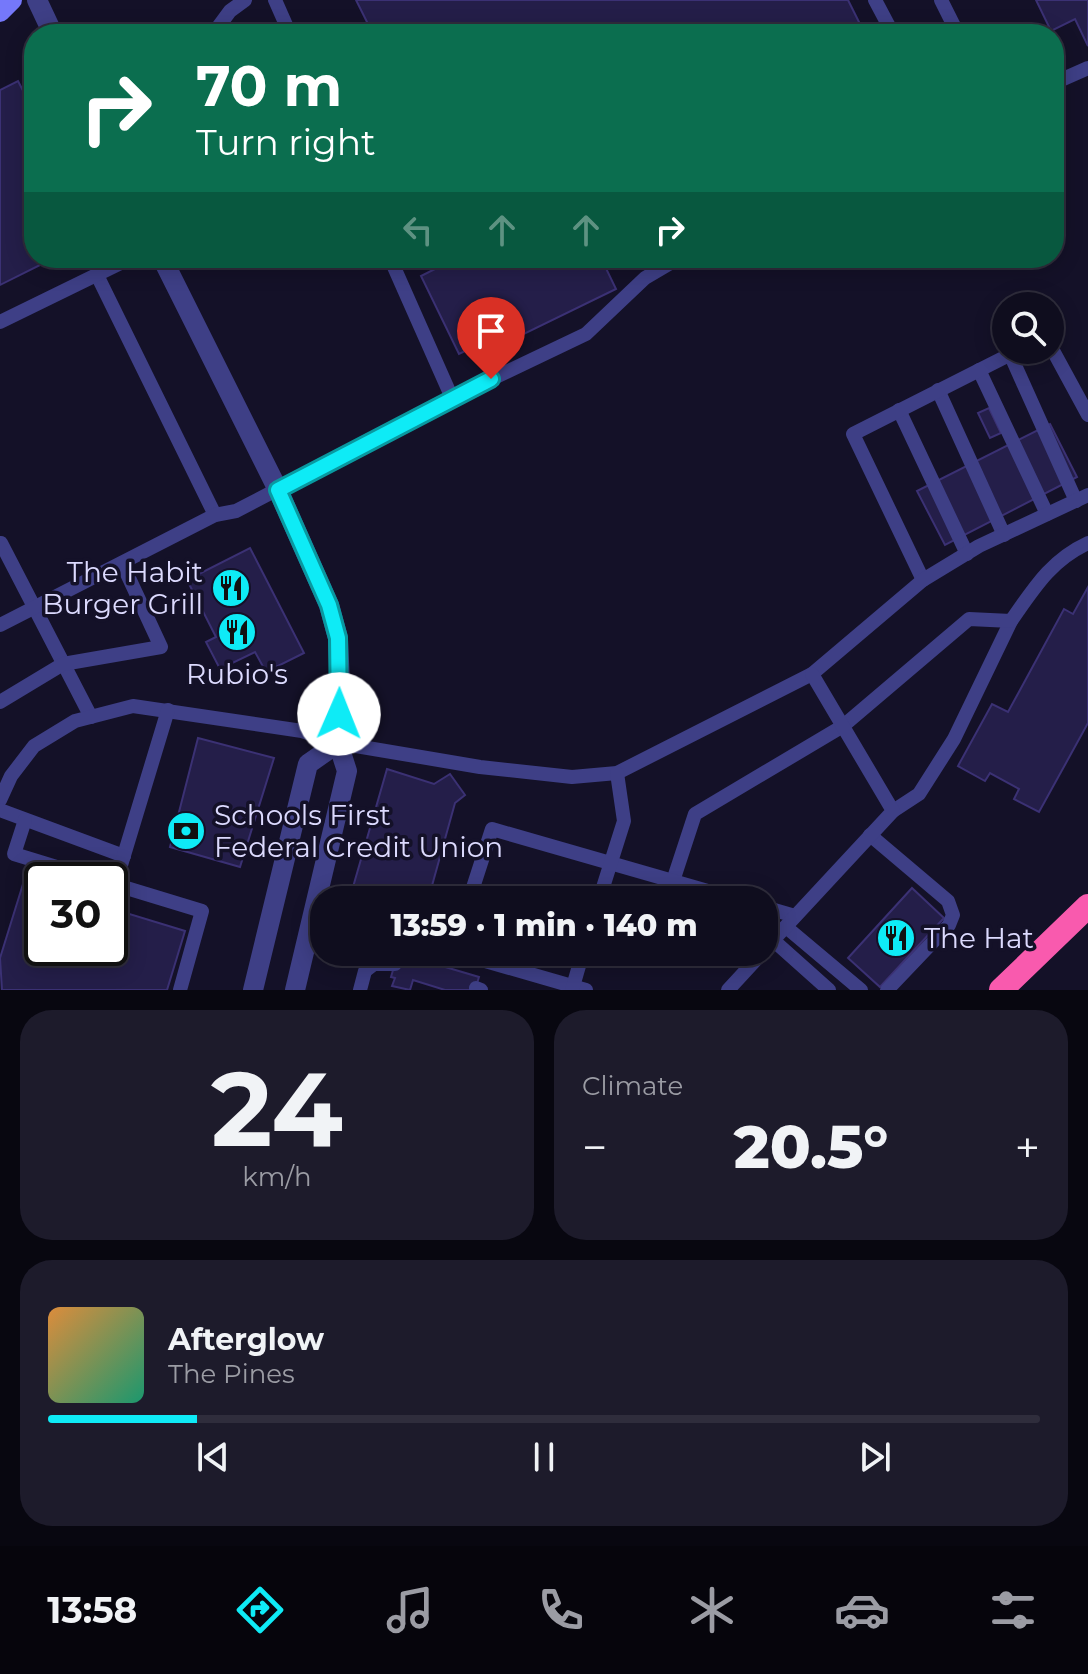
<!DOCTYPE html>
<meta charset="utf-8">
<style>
body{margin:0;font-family:Montserrat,sans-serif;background:#1d1b2b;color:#f1f3f6;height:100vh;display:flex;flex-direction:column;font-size:30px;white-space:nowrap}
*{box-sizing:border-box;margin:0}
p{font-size:26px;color:#9b9ca4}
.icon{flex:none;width:44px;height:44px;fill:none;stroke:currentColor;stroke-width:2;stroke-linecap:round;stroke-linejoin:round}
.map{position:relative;height:990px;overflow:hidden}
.side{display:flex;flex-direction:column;gap:20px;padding:20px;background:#080710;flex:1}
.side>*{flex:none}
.guide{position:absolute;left:24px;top:24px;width:1040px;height:244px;border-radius:32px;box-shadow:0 4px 20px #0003,0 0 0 2px #2f2d3c;background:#0b6e4f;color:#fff;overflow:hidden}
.controls{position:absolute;left:992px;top:292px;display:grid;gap:16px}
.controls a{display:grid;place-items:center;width:72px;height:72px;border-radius:50%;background:#0f0d1e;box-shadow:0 4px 20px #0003,0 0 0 2px #2f2d3c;font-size:40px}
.speed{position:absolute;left:24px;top:862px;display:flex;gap:16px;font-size:40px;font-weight:700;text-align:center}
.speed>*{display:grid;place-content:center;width:104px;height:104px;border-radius:50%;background:#0f0d1e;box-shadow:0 4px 20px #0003,0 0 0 2px #2f2d3c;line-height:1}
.speed .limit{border:4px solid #111;border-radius:12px;background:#fff;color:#111}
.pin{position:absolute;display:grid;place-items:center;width:68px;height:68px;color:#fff;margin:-82px -34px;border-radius:50% 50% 50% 0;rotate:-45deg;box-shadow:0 0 8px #0007}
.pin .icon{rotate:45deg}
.me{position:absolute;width:88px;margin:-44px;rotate:1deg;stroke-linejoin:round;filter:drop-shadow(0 0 6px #0008)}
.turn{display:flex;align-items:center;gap:28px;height:168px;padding:0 40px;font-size:36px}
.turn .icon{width:104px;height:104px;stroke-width:2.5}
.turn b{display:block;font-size:56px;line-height:68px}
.lanes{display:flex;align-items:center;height:76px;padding:0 40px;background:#0003;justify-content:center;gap:40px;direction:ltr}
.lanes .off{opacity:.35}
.big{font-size:60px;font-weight:800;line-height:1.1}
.side .card{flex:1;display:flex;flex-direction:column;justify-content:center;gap:12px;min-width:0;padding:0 28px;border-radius:32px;background:#1d1b2b}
.side .dial{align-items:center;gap:0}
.dial b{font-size:104px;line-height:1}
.song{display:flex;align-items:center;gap:24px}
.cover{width:96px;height:96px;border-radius:12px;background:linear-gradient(135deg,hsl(30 70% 55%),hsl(160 70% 35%))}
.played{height:8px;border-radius:4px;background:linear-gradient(90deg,#0eebf6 15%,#2f2d3c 15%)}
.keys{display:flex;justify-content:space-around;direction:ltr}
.heat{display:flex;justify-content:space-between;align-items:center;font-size:44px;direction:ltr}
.side .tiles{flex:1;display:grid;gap:20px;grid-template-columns:1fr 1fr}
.card:last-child{grid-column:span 2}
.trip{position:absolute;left:310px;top:886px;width:468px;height:80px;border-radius:32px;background:#0f0d1e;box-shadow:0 4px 20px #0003,0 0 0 2px #2f2d3c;font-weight:800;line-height:80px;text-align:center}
.menu{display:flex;height:128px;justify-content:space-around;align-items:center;background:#06050c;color:#9b9ca4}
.menu .icon{width:56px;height:56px}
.menu .active{color:#0eebf6}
.menu b{font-size:36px;color:#f1f3f6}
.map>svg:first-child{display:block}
.building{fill:#241e49;stroke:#3b3174;stroke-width:2}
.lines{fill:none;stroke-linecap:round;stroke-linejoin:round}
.service{stroke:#3e3f86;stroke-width:14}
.minor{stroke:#3e3f86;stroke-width:20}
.secondary{stroke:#7578fa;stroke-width:20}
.motorway{stroke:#f95aae;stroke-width:24}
.route-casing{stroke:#0999a0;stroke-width:20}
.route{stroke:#0eebf6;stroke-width:14}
.labels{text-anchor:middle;stroke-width:7;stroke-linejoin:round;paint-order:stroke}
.poi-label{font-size:28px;fill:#dcdafe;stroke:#141128;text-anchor:start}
</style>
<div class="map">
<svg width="1088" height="990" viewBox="0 0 1088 990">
<rect width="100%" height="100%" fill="#141128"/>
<g class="building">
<polygon points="356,0 848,0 865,34 373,34"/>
<polygon points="1036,0 1088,0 1088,46 1075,19 1051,31"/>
<polygon points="18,81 34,112 34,258 54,258 0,285 0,90"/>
<polygon points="440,258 601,258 616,289 501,345 497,336 459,354 421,276 443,265"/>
<polygon points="989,408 1001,433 990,438 978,413"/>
<polygon points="1050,424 1077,477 945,545 917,491"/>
<polygon points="250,548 304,653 266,672 255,652 220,669 206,642 216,637 187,580"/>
<polygon points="1088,587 1088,723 1039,812 1014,799 1019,789 990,773 985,781 958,766 992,704 1008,712 1064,609 1073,614"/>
<polygon points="198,738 274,758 240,867 170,847"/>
<polygon points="387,769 434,784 450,774 465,795 455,803 428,900 397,900 353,887"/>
<polygon points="37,867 71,877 70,880 42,880 42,948 110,948 110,908 185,931 167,990 2,990 0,958 23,884 31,887"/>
<polygon points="912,888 944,918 880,987 848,958"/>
<polygon points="398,953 479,977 475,990 445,990 413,980 410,990 392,986 395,978 391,977"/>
</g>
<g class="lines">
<g class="service">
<polyline points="275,0 290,34"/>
<polyline points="875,0 893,34"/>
<polyline points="941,0 958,34"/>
<polyline points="213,34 230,11 245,0"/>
<polyline points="1054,83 1088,68"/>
<polyline points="390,258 452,398"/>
<polyline points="97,275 215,515"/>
<polyline points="0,322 131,258"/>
<polyline points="1050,345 1088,415"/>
<polyline points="1010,354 1076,501"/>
<polyline points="979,370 1047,514"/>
<polyline points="938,390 1004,535"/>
<polyline points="899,410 967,554"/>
<polyline points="1,543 91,717"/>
<polyline points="923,580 853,434 1019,350"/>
<polyline points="0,625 215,515 236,511 452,398 586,334 645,278 679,258"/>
<polyline points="0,702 63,664 161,647 122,563"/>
<polyline points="0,800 11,776 34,746 75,721 133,706 302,731 338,743 480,767 572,777 617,773 812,674 923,580 979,546 1088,495"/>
<polyline points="0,810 124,856"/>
<polyline points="893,811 919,794 954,739 1011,621"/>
<polyline points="25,820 14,854 99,880"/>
<polyline points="870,835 948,901 953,915 949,925 887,990"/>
<path d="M673,881L695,814L843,726L969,619L1011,621C1034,588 1051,560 1088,543"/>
<polyline points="110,883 202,911 180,990"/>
<polyline points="115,885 168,710"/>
<polyline points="469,900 492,829 739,900"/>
<polyline points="599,900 624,821 617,773"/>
<polyline points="764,907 795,916"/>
<polyline points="786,927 861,990"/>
<polyline points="773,940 829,990"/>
<polyline points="764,950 893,811 812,674"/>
<polyline points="454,952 586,990"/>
<polyline points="476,988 481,990"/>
<polyline points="360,990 365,971 374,964 395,964"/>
<polyline points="572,990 583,952"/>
<polyline points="728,990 763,952"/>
</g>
<g class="minor">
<polyline points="37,0 53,34"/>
<polyline points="162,258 278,490 329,605 338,638 340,684 338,743 347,771 295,990"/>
<polyline points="253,990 308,764 338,743"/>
</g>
<polyline class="secondary" points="0,12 12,0"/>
<polyline class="motorway" points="1001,990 1088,906"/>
</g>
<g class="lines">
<defs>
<polyline id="route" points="339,714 338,638 329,605 278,490 491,379"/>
</defs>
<use href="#route" class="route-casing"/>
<use href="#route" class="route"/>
</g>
<defs>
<symbol id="restaurant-disc" viewBox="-11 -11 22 22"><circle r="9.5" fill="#0eebf6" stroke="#141128"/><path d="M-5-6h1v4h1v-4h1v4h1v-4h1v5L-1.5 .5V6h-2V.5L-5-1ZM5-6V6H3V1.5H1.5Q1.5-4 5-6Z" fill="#111"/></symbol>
<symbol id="bank-disc" viewBox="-11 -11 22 22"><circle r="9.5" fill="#0eebf6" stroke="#141128"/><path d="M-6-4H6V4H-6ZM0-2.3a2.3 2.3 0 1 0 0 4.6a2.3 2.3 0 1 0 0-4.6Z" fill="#111"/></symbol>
</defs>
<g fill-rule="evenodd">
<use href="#restaurant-disc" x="209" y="566" width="44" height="44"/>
<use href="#restaurant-disc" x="215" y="610" width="44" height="44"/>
<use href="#bank-disc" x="164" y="809" width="44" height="44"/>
<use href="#restaurant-disc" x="874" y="916" width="44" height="44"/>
</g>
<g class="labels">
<g class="poi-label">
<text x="203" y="582" text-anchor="end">The Habit<tspan x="203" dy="32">Burger Grill</tspan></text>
<text x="237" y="684" text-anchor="middle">Rubio's</text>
<text x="214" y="825">Schools First<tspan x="214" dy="32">Federal Credit Union</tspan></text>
<text x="924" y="948">The Hat</text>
</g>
</g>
</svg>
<div class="controls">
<a><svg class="icon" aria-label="search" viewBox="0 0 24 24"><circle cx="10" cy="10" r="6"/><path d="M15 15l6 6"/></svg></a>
</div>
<div class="speed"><div class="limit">30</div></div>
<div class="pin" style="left:491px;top:379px;background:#d93025"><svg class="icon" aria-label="arrive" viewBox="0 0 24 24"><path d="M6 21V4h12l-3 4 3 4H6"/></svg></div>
<svg class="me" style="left:339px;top:714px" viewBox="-20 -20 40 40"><circle r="19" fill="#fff"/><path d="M0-13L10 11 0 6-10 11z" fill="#0eebf6"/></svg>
<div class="trip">13:59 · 1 min · 140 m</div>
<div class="guide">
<div class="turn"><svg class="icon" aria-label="right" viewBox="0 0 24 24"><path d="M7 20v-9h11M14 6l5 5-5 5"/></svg><div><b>70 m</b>Turn right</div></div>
<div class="lanes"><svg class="icon off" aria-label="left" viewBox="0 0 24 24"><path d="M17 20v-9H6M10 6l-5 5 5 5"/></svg><svg class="icon off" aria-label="ahead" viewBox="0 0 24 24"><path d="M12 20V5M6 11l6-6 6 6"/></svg><svg class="icon off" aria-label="ahead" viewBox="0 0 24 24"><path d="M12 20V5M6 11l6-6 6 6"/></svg><svg class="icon" aria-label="right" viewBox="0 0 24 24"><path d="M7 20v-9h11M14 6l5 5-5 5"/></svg></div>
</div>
</div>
<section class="side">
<div class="tiles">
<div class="card dial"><b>24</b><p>km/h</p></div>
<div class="card"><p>Climate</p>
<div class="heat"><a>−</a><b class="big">20.5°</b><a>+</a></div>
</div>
<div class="card">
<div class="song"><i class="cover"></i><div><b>Afterglow</b><p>The Pines</p></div></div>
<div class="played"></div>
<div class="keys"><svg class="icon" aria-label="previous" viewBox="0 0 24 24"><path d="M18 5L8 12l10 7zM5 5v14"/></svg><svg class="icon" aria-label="pause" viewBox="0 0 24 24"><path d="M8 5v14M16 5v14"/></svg><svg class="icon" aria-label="next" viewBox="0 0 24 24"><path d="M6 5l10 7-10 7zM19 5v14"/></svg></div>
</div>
</div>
</section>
<nav class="menu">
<b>13:58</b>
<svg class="icon active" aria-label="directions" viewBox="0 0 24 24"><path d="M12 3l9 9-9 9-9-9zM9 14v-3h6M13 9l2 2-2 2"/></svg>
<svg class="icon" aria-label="music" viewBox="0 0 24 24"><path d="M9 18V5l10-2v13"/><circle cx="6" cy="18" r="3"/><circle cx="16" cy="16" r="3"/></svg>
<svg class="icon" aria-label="phone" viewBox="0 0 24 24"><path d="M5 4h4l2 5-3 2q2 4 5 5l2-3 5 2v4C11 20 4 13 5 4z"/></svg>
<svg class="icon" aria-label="climate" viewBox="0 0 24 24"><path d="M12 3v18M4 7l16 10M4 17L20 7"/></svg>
<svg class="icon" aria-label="car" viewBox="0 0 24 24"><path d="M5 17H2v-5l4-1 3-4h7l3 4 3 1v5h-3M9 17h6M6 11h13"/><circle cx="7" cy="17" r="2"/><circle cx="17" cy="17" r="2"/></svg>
<svg class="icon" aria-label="filters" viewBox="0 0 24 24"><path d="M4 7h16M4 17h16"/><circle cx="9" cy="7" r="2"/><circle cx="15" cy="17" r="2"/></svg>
</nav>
